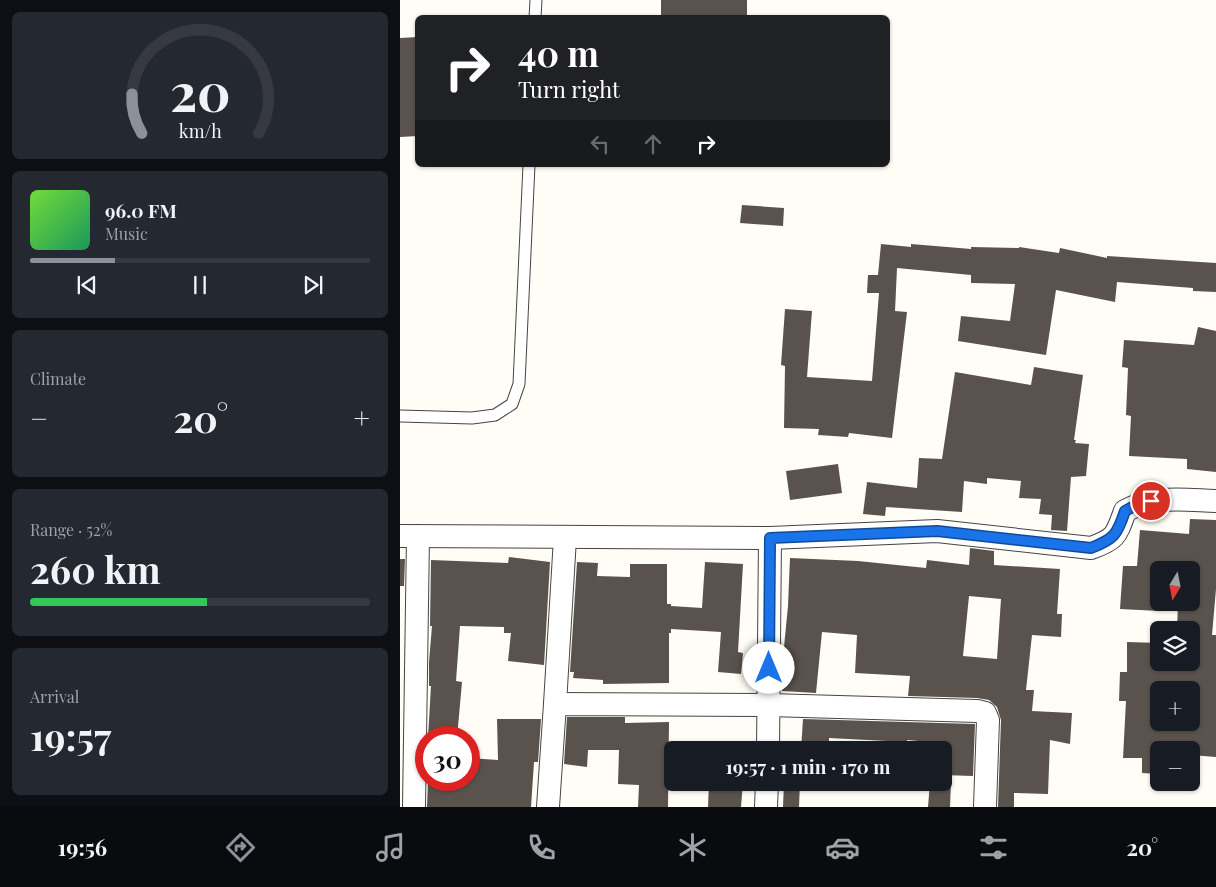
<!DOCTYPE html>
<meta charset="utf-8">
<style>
body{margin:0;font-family:"Playfair Display",serif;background:#242831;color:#f1f3f6;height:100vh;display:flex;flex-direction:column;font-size:19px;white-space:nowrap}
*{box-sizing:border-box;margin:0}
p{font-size:16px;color:#9ea1a6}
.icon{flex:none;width:28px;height:28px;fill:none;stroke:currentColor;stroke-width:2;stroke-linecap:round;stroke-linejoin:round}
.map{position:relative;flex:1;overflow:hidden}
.side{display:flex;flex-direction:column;gap:12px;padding:12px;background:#0d0f14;width:400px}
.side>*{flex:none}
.guide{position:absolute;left:15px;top:15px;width:475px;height:152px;border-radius:8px;box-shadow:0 1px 4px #0004;background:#202124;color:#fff;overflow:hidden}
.needle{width:32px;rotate:190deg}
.buttons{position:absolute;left:750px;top:561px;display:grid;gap:10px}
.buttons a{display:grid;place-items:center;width:50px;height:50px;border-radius:8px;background:#171b24;box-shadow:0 1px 4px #0004;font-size:25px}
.speed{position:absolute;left:15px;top:726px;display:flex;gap:10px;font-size:25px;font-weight:700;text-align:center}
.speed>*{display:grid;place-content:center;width:65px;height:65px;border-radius:50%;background:#171b24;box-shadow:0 1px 4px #0004;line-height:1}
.speed .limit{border:8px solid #d22;background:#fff;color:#111}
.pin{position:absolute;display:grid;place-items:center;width:42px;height:42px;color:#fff;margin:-21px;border:2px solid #fff;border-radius:50%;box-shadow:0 1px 5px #0007}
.me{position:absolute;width:55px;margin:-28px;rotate:0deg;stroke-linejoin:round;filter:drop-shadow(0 0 4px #0008)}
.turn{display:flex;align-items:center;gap:18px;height:105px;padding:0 20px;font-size:22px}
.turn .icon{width:65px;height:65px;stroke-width:2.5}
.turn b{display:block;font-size:35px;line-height:42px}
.lanes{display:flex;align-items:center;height:48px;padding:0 20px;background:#0003;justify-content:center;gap:25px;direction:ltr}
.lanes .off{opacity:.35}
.big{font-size:38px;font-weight:700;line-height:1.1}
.side .widget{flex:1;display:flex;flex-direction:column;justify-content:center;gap:8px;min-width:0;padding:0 18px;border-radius:8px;background:#242831}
.side .dial{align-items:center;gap:0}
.dial svg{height:130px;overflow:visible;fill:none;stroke:#363941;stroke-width:7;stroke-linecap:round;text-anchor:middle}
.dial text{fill:#f1f3f6;stroke:none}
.song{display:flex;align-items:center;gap:15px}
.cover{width:60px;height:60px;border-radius:8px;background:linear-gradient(135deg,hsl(100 70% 55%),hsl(150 70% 35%))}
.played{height:5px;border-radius:2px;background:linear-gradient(90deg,#8c9099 25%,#363941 25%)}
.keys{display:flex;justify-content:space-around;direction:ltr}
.heat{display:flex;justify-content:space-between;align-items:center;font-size:28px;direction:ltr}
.charge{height:8px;border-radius:4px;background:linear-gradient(90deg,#34c759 52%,#363941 0)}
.trip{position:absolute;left:264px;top:741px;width:288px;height:50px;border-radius:8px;background:#171b24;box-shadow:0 1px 4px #0004;font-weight:700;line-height:50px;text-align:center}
.tab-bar{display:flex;height:80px;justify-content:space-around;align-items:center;background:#090b0e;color:#9ea1a6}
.tab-bar .icon{width:35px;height:35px}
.tab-bar .on{color:#8c9099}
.tab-bar b{font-size:22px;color:#f1f3f6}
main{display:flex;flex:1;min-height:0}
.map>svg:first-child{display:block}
.building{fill:#5a524d;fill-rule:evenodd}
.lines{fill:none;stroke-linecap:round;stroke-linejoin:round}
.lane-casing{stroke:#444;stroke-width:13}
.street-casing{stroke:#444;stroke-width:24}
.lane{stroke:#fff;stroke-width:11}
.street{stroke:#fff;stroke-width:22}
.route-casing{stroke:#114b97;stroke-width:12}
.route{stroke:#1a73e8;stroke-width:9}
</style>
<main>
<section class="side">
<div class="widget dial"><svg viewBox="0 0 100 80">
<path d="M14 69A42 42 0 1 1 86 69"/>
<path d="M14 69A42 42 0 0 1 8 45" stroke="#8c9099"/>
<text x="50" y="56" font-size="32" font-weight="700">20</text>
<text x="50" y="72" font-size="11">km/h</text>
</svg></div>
<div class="widget">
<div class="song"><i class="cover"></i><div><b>96.0 FM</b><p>Music</p></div></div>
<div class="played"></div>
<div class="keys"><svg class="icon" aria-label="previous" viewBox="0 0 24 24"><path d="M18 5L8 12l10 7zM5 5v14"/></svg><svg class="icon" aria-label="pause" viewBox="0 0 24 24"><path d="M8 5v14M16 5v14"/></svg><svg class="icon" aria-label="next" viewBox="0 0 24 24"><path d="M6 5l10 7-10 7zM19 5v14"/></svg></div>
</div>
<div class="widget"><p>Climate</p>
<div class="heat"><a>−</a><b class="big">20°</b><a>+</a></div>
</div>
<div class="widget"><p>Range · 52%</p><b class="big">260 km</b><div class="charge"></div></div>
<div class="widget"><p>Arrival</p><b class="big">19:57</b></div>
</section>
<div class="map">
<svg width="816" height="807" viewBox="0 0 816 807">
<rect width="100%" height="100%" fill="#fffdf5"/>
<g class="building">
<rect x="261" y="0" width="86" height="18"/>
<polygon points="18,37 18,136 0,137 0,38"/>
<polygon points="342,205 384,208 383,226 340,223"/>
<polygon points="481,244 511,247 511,244 571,249 571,247 619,248 619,247 659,253 660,248 707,258 707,256 816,263 816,292 793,291 793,288 717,282 715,302 656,290 646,355 558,341 561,316 610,321 615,284 571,283 571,275 497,268 495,311 507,312 492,438 449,433 448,437 418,435 419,429 384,428 385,366 381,365 385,309 412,311 407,377 472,381 479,293 467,293 468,275 478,275"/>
<polygon points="798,327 816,331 816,472 787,469 787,459 729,456 731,416 726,415 728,368 722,367 724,340 794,345"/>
<polygon points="634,367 683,375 674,440 676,440 675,443 689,444 686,476 671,477 667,531 651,530 652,515 639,514 641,499 619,498 621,481 587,478 587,484 564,481 562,512 486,507 485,516 463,514 467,482 517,488 519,458 542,459 555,372 631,385"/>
<polygon points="438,464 442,493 390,500 386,471"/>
<path d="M790,519L816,520V589L812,635H816V757L791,755V750H759V774L742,773V758H723L726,701H719L720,672H727V642L759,643V662H791V630H777L778,602H791L794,570H759V611L720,609L723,566H737L740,530L789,534ZM759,690H791V722H759Z"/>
<path d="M570,548L594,551V565L660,569L657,614H662L661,637L632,635L626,690H634L632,711L672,713L670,744L650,740L648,794L614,793V807H598L601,720L597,707L589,700L577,698L508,696L510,676L455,673L457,635L422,632L416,693L382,691V647H384L388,606L390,558L458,561L526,568L527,560L569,565ZM569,596L601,599L597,659L563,656Z"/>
<polygon points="109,557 150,562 144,665 108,661 111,633 104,633 104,627 60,626 56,681 62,682 57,738 28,738 31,686 29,686 29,662 32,626 30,626 31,560 108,563"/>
<polygon points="0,559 5,559 4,586 0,586"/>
<polygon points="177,562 198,563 197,576 230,577 230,564 267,564 267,604 271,604 271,606 302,608 305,562 343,564 338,652 343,653 341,674 318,672 321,632 271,629 271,633 269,633 269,683 203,684 203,680 173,678 174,672 170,672"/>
<polygon points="167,717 225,717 225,723 269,722 268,807 238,807 239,785 218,784 219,750 188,750 187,767 164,764"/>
<polygon points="97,719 141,719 138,762 134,762 131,807 27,807 28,780 69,780 69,758 98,760"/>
<polygon points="403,719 575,724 573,776 542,775 542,743 507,740 507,742 429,738 429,750 401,750"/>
<polygon points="309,782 343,782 341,807 308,807"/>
<polygon points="384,782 400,782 399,807 383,807"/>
<polygon points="530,782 551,782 550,807 528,807"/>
</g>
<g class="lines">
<defs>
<g id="lane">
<polyline points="135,18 136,0"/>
<polyline points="0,416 72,418 95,415 112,404 119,384 129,165"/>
</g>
<g id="street">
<path d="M0,536L370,538L537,531L691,548C716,539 716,536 725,511C754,495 784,500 816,501"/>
<polyline points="155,704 165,538"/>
<polyline points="368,750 370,538"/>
<polyline points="14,807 18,536"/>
<polyline points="148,807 155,704 369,705 577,711 585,713 588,720 585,807"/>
<polyline points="366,807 367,782"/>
</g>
</defs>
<use href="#lane" class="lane-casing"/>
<use href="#street" class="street-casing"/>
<use href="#lane" class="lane"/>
<use href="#street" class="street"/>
</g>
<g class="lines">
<defs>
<path id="route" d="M369,668L370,538L537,531L691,548C714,539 717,535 725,511L738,504L751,501"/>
</defs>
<use href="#route" class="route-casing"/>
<use href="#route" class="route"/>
</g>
</svg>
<div class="buttons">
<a><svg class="needle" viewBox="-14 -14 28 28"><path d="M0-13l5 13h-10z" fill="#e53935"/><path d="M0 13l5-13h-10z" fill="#9ea1a6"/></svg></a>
<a><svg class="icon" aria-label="layers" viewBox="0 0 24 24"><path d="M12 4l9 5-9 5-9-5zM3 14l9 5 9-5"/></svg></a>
<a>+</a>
<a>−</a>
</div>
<div class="speed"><div class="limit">30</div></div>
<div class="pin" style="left:751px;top:501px;background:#d93025"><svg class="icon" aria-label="arrive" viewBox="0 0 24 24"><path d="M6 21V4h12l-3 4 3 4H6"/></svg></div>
<svg class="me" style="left:369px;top:668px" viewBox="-20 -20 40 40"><circle r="19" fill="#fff"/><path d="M0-13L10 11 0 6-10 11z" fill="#1a73e8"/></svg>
<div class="trip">19:57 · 1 min · 170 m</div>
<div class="guide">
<div class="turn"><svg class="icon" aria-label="right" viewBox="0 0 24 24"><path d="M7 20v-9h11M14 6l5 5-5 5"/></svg><div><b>40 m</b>Turn right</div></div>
<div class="lanes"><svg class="icon off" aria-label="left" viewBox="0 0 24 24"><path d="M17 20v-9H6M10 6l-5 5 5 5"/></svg><svg class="icon off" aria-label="ahead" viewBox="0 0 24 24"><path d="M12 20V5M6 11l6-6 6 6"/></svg><svg class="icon" aria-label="right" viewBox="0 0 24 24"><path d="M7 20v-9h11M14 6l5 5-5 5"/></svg></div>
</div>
</div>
</main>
<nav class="tab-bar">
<b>19:56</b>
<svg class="icon on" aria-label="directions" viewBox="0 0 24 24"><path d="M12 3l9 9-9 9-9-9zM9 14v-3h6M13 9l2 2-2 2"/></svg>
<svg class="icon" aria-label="music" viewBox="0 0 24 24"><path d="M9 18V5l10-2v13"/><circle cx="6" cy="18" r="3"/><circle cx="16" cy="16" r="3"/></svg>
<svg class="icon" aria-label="phone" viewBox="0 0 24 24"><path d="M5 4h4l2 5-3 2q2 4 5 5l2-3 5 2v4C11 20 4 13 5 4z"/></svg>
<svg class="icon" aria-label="climate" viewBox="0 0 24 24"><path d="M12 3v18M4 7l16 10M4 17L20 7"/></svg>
<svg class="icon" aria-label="car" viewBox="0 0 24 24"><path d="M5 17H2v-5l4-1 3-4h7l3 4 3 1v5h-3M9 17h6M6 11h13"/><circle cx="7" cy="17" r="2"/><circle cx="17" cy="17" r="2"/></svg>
<svg class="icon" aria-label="filters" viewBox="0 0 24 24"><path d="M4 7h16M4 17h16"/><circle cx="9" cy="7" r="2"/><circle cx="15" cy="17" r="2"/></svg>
<b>20°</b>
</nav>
